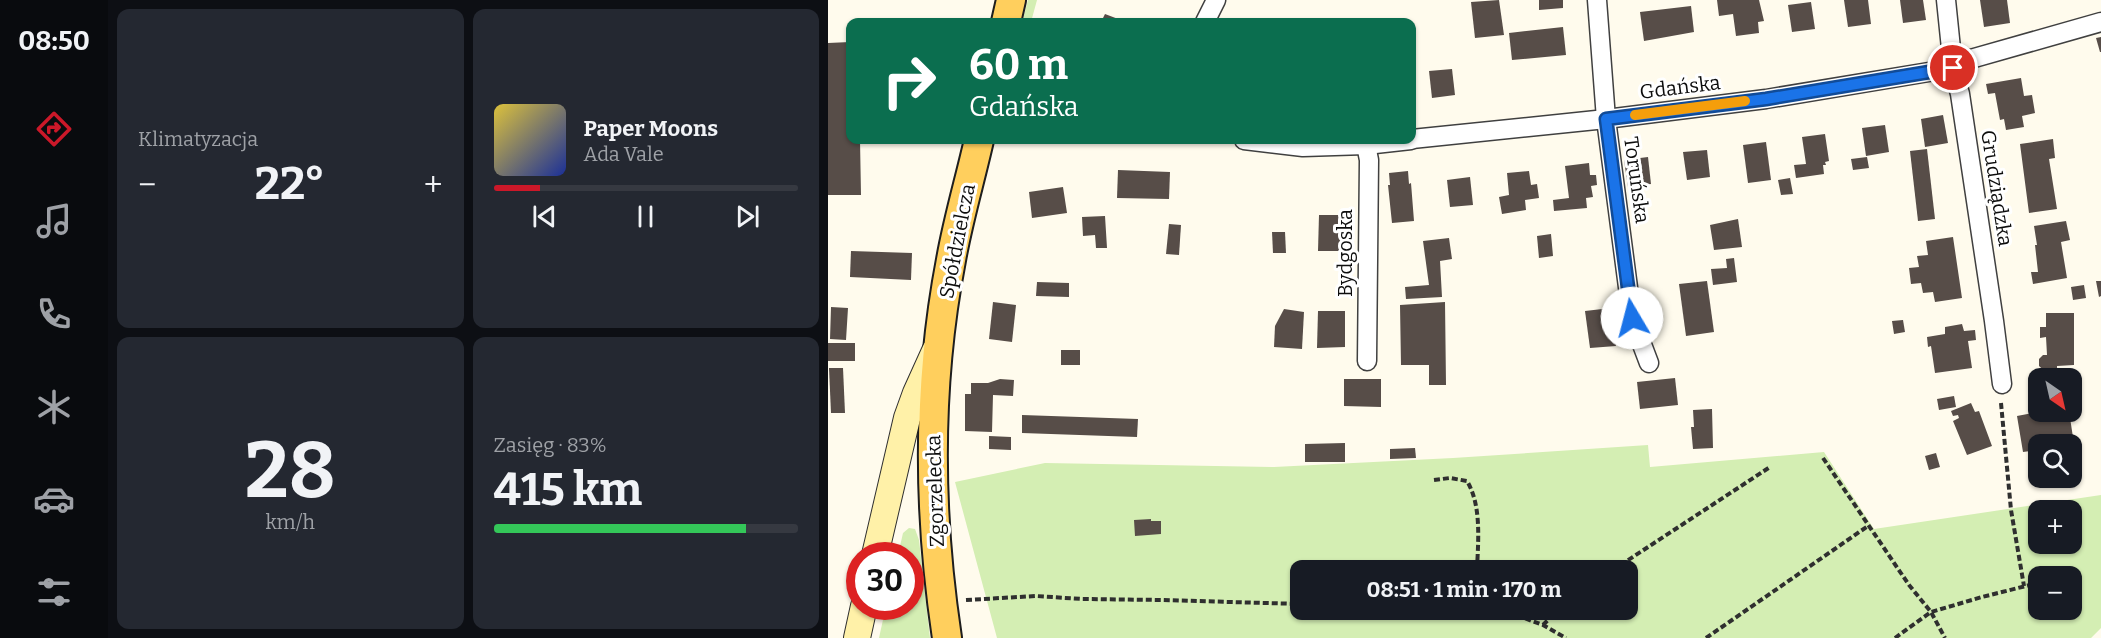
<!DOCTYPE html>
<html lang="pl">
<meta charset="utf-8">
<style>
body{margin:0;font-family:Bitter,serif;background:#242831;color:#f1f3f6;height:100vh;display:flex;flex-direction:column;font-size:22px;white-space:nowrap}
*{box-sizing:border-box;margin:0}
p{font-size:20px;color:#9ea1a6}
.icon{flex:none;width:33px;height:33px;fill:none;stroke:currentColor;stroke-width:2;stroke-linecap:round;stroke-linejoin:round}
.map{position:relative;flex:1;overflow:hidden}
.panel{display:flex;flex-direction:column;gap:9px;padding:9px;background:#0d0f14;width:720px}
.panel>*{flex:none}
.banner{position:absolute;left:18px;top:18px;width:570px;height:126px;border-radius:12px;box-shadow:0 2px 4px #0004;background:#0b6e4f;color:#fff;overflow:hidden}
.needle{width:39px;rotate:146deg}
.fabs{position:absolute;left:1200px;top:368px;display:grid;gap:12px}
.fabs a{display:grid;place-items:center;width:54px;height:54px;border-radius:12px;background:#171b24;box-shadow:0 2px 4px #0004;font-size:30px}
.speed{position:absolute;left:18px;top:542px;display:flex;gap:12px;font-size:30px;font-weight:700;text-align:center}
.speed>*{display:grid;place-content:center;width:78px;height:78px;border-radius:50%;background:#171b24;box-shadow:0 2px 4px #0004;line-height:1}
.speed .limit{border:9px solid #d22;background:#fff;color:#111}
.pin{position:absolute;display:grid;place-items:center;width:51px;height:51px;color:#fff;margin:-26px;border:3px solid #fff;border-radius:50%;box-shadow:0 2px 6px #0007}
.me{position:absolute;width:66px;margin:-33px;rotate:352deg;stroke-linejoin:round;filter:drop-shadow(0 0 4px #0008)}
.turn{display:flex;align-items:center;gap:21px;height:126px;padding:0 24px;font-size:27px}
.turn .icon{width:78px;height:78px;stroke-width:2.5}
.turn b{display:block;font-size:42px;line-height:51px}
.big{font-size:45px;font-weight:700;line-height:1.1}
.panel .card{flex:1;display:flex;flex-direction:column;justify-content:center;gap:9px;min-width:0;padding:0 21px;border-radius:12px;background:#242831}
.panel .dial{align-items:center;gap:0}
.dial b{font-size:78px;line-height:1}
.song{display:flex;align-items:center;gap:18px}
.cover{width:72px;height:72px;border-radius:9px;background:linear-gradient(135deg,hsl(50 70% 55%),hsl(230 70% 35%))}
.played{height:6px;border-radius:3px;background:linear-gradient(90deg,#cb1829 15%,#363941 15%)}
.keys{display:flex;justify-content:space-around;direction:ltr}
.heat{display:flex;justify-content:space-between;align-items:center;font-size:33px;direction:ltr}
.charge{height:9px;border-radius:4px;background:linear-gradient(90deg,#34c759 83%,#363941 0)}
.panel .tiles{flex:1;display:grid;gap:9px;grid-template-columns:repeat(2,1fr)}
.trip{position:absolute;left:462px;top:560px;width:348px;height:60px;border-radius:12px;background:#171b24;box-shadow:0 2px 4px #0004;font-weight:700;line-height:60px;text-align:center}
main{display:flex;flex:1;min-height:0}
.menu{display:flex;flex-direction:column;width:108px;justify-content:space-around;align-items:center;background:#090b0e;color:#9ea1a6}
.menu .icon{width:42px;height:42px}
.menu .active{color:#cb1829}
.menu b{font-size:27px;color:#f1f3f6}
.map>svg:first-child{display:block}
.green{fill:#d4eeb3;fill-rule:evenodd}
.building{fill:#574d48}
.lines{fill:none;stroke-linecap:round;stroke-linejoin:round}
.street-casing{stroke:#404040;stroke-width:21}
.secondary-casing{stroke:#2f2f2f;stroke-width:28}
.primary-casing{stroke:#1e1e1e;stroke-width:32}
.path{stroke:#2f2f2f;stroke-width:4;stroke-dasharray:6 3;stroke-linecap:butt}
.street{stroke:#fff;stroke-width:18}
.secondary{stroke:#fff1a8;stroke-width:26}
.primary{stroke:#ffcf5d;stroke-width:28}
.route-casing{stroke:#114b97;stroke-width:15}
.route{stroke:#1a73e8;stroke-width:10}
.slow{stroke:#f59e0b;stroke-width:10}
.labels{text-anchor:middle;stroke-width:6;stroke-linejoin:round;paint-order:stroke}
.street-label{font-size:20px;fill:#0d0d0d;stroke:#fff}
</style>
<main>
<nav class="menu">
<b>08:50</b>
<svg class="icon active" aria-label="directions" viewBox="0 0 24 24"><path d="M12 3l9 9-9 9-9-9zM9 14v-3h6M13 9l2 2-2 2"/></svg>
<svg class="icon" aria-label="music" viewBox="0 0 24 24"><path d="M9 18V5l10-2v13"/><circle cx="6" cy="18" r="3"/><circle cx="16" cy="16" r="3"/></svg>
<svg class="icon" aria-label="phone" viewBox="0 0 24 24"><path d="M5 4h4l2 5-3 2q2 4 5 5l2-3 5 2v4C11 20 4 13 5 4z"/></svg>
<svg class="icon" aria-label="climate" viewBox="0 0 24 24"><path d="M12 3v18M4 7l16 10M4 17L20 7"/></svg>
<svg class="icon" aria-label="car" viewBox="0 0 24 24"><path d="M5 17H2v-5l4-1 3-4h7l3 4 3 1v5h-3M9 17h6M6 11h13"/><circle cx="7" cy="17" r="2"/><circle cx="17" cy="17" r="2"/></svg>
<svg class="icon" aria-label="filters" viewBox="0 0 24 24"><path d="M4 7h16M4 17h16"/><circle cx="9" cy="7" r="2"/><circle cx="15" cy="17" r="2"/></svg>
</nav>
<section class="panel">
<div class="tiles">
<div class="card"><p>Klimatyzacja</p>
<div class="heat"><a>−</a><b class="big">22°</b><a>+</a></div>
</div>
<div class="card">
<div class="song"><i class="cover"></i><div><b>Paper Moons</b><p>Ada Vale</p></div></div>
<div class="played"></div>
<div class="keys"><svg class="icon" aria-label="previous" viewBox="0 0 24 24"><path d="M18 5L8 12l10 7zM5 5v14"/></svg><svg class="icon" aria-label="pause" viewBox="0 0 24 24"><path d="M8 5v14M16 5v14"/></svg><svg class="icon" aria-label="next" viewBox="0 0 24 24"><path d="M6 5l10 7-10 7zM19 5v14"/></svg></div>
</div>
<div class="card dial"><b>28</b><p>km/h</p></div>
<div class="card"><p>Zasięg · 83%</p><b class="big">415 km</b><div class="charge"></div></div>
</div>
</section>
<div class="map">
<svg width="1273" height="638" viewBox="0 0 1273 638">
<rect width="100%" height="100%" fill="#fffbed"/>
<g class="green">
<polygon points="200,0 209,0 203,22 194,22"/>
<path d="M820,445L822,467L996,452L1046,529L1273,495V628L1263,638H169L127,482L217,463L446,467L625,458ZM1210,510H1244V543H1210ZM472,570H800V609H472ZM1210,576H1244V609H1210Z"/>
<polygon points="81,528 87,529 91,540 102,638 51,638 58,606 82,606 82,555 70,555 75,533"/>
</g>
<g class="building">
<polygon points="671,0 676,35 647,38 643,2"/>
<polygon points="711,0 735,0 735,8 711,10"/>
<polygon points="889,0 931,0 936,21 930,22 931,33 908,36 905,14 891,16"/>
<polygon points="1016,0 1040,0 1043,24 1020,27"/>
<polygon points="1072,0 1095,0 1098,20 1075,23"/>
<polygon points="1152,0 1179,0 1182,23 1156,27"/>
<polygon points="983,2 987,29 964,32 960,5"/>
<polygon points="863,6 866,32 816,41 812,12"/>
<polygon points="277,14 298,22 273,22"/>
<polygon points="735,27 738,55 684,60 681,33"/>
<polygon points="1273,37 1273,52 1272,52 1268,38"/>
<polygon points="22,42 22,140 32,140 33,195 0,195 0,43"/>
<polygon points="624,69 627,95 604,98 601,71"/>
<polygon points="1193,78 1196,96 1204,95 1207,113 1194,116 1196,127 1178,130 1176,119 1172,120 1167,93 1160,94 1158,84"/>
<polygon points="1115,115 1120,143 1097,147 1093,119"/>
<polygon points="1057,125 1061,152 1038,156 1034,128"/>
<polygon points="997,134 1001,161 997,162 998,165 995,165 996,174 968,178 966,165 978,164 974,137"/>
<polygon points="1225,139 1227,158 1221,159 1229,209 1201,213 1192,144"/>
<polygon points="938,142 943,180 920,183 915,145"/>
<polygon points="1099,149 1107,219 1090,221 1082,151"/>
<polygon points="879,150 882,177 859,180 855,152"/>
<polygon points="820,157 823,184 800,187 796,160"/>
<polygon points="1039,157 1041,168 1025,170 1023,159"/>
<polygon points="761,163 762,175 768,175 769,185 763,186 765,197 758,198 759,208 726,211 725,200 741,198 737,166"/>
<polygon points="290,170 342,172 341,199 289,198"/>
<polygon points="580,171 581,184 583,183 586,221 564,223 560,185 562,185 561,173"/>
<polygon points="701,171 703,185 709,184 711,198 697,200 698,210 674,214 671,197 681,195 679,173"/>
<polygon points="642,177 645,205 622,207 619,180"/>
<polygon points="962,178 965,194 953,195 950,180"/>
<polygon points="235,187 239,213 204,218 201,192"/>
<polygon points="491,215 518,215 517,251 490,251"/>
<polygon points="277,216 279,248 268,248 267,235 255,236 254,217"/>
<polygon points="910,219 914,247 886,250 882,225"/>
<polygon points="1238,221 1242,240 1233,242 1239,278 1205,284 1203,272 1210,272 1207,245 1209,245 1206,226"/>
<polygon points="341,224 353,225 351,255 338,254"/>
<polygon points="444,232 457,232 458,253 445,253"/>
<polygon points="723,234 725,256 711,258 709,236"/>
<polygon points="1125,237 1134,298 1107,302 1105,292 1095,293 1093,283 1083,284 1081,268 1091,267 1089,256 1100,255 1098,241"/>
<polygon points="621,238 624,259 612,261 614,297 578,299 577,287 601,285 595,241"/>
<polygon points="23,251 84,253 83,280 22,277"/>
<polygon points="906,258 909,282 885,285 883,269 899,268 898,259"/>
<polygon points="879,281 886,332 858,336 851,284"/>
<polygon points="1268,281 1273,281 1273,296 1271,297"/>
<polygon points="209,282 241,283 241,297 208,296"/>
<polygon points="1256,285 1258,298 1245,300 1243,287"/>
<polygon points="165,302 188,305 184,342 161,339"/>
<polygon points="617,302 618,385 601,385 601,365 573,365 572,305"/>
<polygon points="3,307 20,308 18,340 2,339"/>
<polygon points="783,308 788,346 762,348 757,311"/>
<polygon points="456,309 476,312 474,349 446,347 447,326"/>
<polygon points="490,311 517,311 517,347 489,348"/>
<polygon points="1218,313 1246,313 1246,365 1229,366 1229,370 1225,373 1219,373 1211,366 1211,359 1215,355 1219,355 1218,337 1212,338 1212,327 1218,327"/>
<polygon points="1075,320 1077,332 1066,334 1064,321"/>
<polygon points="1134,324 1136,331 1147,330 1148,340 1140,341 1144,368 1107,373 1103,346 1100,347 1099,337 1117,334 1117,327"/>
<rect x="0" y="343" width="27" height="18"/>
<rect x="233" y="350" width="19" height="15"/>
<polygon points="1,368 15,368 17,413 3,413"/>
<polygon points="847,378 850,405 812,409 809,382"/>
<polygon points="172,379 186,380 185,396 165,395 164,432 137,431 137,394 143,394 143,383 160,383"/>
<polygon points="516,379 553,379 553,407 516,406"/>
<polygon points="1126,396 1128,407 1111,410 1109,399"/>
<polygon points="1143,403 1147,412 1151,411 1164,446 1139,455 1125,421 1131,418 1130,415 1125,416 1123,411"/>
<polygon points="884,409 885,448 865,449 863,427 866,427 865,410"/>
<polygon points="1215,411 1241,411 1246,444 1210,444 1210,450 1195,452 1189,416"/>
<polygon points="194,415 310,419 309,437 194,433"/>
<polygon points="161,436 183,437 183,450 161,449"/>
<polygon points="517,443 517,462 477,462 477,444"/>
<polygon points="587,448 588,458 562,459 562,449"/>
<polygon points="1108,453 1112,467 1101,470 1097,456"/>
<polygon points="323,519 323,521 333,521 333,534 307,536 306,520"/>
</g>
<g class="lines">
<defs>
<g id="street">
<polyline points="769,0 778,119 804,318 821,363"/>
<polyline points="1118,0 1125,68 1132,94 1166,321 1174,384"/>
<polyline points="377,22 388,0"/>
<polyline points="1125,64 1273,22"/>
<polyline points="584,139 778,119 938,99 1125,68"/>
<polyline points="416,140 475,147 538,145 583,140"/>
<polyline points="538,145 541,160 539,361"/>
</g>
<g id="secondary">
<polyline points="47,555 79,418 88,393 107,351"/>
<polyline points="29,638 36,606"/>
</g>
<g id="primary">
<polyline points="178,22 183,0"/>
<path d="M119,638C100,512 99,385 123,260C130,220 142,180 151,140"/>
</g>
</defs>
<use href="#street" class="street-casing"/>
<use href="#secondary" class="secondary-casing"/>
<use href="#primary" class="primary-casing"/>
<g class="path">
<polyline points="1173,403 1183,510 1196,586"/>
<polyline points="995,458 1081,585 1103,612 1117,638"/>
<path d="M606,480L622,478L639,481C654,506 650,542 649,570"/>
<polyline points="785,570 942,467"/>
<polyline points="1236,576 1243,570"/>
<polyline points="138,600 208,596 254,599 334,600 472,604"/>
<polyline points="672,609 715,625 738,638"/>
<polyline points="715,625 731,609"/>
<polyline points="878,638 1040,526"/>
<polyline points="1067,638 1103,612 1154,597 1210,583"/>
</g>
<use href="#street" class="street"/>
<use href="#secondary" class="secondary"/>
<use href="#primary" class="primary"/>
</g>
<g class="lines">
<defs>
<polyline id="route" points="804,318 778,119 938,99 1125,68"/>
</defs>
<use href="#route" class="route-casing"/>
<use href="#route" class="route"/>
<polyline class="slow" points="807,115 917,101"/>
</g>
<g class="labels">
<g class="street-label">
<text transform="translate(852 87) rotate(-7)" y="7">Gdańska</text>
<text transform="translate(809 180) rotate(82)" y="7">Toruńska</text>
<text transform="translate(1169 188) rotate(81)" y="7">Grudziądzka</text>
<text transform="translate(129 241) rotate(-79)" y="7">Spółdzielcza</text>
<text transform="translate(517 253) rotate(-90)" y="7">Bydgoska</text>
<text transform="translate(107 491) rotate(-92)" y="7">Zgorzelecka</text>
</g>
</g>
</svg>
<div class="fabs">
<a><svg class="needle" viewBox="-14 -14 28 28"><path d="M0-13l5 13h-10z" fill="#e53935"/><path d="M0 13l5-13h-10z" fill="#9ea1a6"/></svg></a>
<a><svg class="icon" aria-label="search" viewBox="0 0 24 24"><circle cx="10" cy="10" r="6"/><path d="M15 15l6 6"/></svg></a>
<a>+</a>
<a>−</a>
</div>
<div class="speed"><div class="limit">30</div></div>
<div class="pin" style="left:1125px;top:68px;background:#d93025"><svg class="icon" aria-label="arrive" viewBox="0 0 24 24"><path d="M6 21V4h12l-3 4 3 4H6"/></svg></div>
<svg class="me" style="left:804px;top:318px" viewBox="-20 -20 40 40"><circle r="19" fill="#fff"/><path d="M0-13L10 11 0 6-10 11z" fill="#1a73e8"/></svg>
<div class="trip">08:51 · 1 min · 170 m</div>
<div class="banner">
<div class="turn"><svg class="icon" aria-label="right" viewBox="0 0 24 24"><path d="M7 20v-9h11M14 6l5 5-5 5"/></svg><div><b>60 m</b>Gdańska</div></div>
</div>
</div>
</main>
